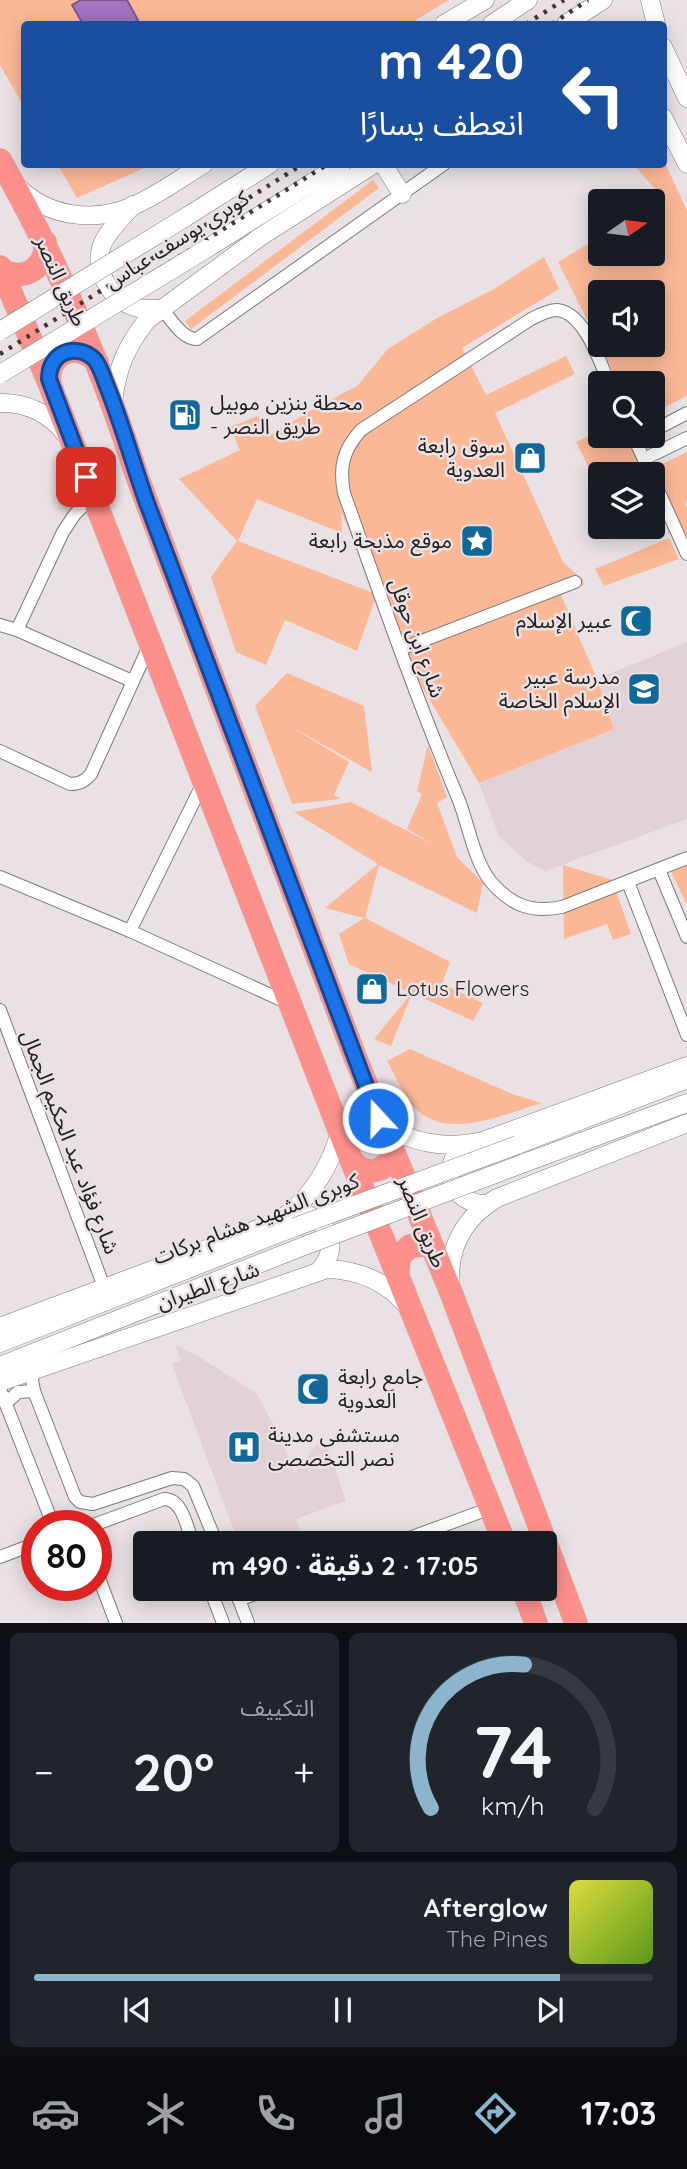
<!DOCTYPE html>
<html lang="ar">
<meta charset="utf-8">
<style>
body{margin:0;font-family:Quicksand,"Noto Sans Arabic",sans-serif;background:#20242c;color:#f1f3f6;direction:rtl;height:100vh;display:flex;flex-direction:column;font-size:26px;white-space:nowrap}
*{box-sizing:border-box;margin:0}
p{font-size:23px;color:#9ea1a6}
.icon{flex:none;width:38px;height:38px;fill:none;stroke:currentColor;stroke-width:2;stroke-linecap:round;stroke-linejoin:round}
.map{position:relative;height:1623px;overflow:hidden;direction:ltr}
.sheet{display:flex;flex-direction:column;gap:10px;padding:10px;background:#0d0f14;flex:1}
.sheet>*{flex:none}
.hud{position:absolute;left:21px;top:21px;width:646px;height:147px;border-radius:7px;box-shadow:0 4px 18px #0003;direction:rtl;background:#1a4fa0;color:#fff;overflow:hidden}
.needle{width:46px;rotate:76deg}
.tools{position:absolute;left:588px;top:189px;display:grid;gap:14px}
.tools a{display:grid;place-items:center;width:77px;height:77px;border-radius:7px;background:#171b24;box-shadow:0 4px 18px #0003;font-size:35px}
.speed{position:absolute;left:21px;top:1510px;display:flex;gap:14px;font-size:35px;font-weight:700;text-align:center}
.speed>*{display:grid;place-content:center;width:91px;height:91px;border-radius:50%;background:#171b24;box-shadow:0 4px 18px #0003;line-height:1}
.speed .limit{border:10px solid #d22;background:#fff;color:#111}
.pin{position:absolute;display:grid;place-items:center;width:60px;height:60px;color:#fff;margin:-30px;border-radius:14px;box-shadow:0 4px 10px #0006}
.me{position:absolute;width:77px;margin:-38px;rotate:339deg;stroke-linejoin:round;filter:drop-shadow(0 0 5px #0008)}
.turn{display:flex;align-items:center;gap:24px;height:147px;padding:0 28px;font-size:32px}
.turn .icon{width:91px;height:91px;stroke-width:2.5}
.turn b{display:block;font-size:49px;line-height:60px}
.big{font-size:52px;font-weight:700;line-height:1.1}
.sheet .widget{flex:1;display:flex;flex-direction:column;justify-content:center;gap:10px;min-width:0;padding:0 24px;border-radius:10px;background:#20242c}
.sheet .dial{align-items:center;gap:0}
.dial svg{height:182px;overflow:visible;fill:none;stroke:#363941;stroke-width:7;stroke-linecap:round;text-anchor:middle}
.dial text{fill:#f1f3f6;stroke:none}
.song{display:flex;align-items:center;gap:21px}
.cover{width:84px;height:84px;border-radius:10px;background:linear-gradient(135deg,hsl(60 70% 55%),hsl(90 70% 35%))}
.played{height:7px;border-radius:4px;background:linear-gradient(90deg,#8cb5cc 85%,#363941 85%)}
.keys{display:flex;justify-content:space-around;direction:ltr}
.heat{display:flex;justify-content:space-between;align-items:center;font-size:38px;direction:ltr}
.sheet .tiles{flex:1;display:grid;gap:10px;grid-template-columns:1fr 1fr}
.widget:last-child{grid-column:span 2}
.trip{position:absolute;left:133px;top:1531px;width:424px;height:70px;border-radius:7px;background:#171b24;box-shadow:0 4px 18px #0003;font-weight:700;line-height:70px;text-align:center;direction:rtl}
.menu{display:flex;height:112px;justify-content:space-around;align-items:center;background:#090b0e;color:#9ea1a6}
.menu .icon{width:49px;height:49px}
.menu .on{color:#8cb5cc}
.menu b{font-size:32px;color:#f1f3f6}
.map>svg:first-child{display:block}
.built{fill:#e2d1d5}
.green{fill:#fbb897;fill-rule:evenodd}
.water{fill:#a273bf;stroke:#7b5a8f;stroke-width:2}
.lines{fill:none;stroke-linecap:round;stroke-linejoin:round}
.street-casing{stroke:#7f787a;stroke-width:14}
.secondary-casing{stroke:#7f787a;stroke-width:19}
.highway-casing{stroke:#c1c0c0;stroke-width:24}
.street{stroke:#fff;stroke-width:12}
.secondary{stroke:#fff;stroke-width:18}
.highway{stroke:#fe908c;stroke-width:23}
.rail{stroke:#3f3b3d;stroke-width:4.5;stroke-dasharray:3.5 7;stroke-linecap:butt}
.secondary-bridge-casing{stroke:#7f787a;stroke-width:19;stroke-linecap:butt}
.secondary-bridge{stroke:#fff;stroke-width:18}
.route-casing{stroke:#114b97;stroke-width:18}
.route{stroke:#1a73e8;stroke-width:12}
.labels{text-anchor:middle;stroke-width:5;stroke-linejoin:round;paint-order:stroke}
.street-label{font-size:21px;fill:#211e1f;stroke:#e9e1e3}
.poi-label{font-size:21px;fill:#211e1f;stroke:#e9e1e3;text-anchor:start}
</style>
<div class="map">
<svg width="687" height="1623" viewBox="0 0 687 1623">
<rect width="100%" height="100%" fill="#e9e1e3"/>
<g class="built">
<polygon points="687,642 687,819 545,871 526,861 499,836 479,783 614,729 597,679"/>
<polygon points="178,1346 196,1355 257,1394 283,1443 294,1474 319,1441 329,1451 346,1501 296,1519 305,1543 249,1543 246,1536 237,1539 172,1364 181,1360 176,1347"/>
</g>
<g class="green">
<polygon points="0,0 449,0 409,24 24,24 24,107 0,65"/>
<path d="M663,159L687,210V396L653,413V383H619L558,262L600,237V254H653V206L664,199L634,165L663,164ZM600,292H653V345H600Z"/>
<polygon points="58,165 151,165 77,198"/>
<polygon points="373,180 379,188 191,329 185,321"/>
<path d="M544,257L559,289L462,348L486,395L566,356L575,374L495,413L563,562L583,580L584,585L561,595L597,679L614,729L479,783L399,648L376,596L357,651L285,620L266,665L236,652L211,577L237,541L179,479L240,450L230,427L258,416L270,435L322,404L357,386L388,349L437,318L494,289ZM257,499L342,533L341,511L376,594L238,541Z"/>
<polygon points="600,430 600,436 626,436 645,474 600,474 600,490 576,442"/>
<polygon points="687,452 687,499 685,505 687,507 687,544 656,467"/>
<polygon points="669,538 679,559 604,586 595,569"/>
<polygon points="287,673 364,706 372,772 288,725 349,762 334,795 341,799 292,804 255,706"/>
<polygon points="428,745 447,797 437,803 457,857 483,883 477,913 379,865 365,918 450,962 442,984 483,1003 473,1021 412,993 391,1046 374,1039 412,993 349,964 339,934 364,918 325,908 378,864 294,812 351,802 435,845 407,829 422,794 417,791"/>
<polygon points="687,864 687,905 670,870"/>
<polygon points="563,865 612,880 631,934 613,940 607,924 564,939"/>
<path d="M410,1049L512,1094L542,1103C506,1113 451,1140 418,1111C406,1101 395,1075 387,1061Z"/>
</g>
<polygon class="water" points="81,0 127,0 138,20 131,24 83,24 72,5"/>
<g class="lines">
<defs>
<g id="street">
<path d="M162,309C172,320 182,339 197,339L444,164"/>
<path d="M609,383C600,362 584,312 557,310C548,310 539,315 531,319L361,430C343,450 339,467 344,493C380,595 416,698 458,798C469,825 473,859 491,882C512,906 532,913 562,907L687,858"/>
<polyline points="653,431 687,413"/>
<polyline points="633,436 651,474"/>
<polyline points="644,459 687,438"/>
<polyline points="653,479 687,554"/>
<polyline points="0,625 17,630 132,681"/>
<polyline points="17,630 63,532 75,514 93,496"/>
<polyline points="401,649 575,582"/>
<path d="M0,751L70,784C80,784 85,781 91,774L150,644"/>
<polyline points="659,870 687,937"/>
<polyline points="0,877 130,931 288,1003"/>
<polyline points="628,882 687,1035"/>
<polyline points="130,931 203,783"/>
<polyline points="0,1010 104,1287"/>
<polyline points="34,1369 32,1380 34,1391 75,1497 80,1502 93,1504 172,1478 184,1479 193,1486 217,1544"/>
<polyline points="0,1389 52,1522 56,1526"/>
<polyline points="6,1403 18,1392 34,1391"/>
<path d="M91,1526L164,1499C183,1499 187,1528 193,1544"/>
<polyline points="393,1544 491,1508"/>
<polyline points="0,1557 37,1543"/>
<polyline points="96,1570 116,1623"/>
<polyline points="210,1589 223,1623"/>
<polyline points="235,1589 248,1623"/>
<polyline points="239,1600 268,1589"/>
</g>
<g id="secondary">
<polyline points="650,0 656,24"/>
<polyline points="444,24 485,0"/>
<polyline points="492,24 528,0"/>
<polyline points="566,24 603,0"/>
<polyline points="663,47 687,98"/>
<polyline points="663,117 687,164"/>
<polyline points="383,164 402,194"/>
<path d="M18,187C48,217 94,223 133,206C158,195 181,178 204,164"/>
<path d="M133,205C123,217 108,230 102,245C93,270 110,300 135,307C144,310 153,309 162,309"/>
<polyline points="186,217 270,164"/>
<polyline points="206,249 342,164"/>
<path d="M113,402C117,368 126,347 147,320L260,237L374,164"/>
<path d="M0,403C26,402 51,414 66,435"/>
<path d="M379,1118C407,1145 447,1149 483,1141L687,1066"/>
<path d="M464,1145C438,1168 452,1205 487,1204"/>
<polyline points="517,1145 687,1079"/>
<polyline points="524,1163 687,1103"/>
<path d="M306,1214C334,1226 338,1250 318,1272"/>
<path d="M450,1285C448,1247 465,1217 497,1198L687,1123"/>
<path d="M0,1327C72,1299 145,1274 216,1245C236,1237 267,1227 285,1216C313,1196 331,1164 340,1132"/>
<polyline points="0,1343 295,1227"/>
<polyline points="0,1366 304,1246"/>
<path d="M0,1382L327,1269C359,1270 386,1281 407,1306"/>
</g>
<g id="highway">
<path d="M0,160C58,261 102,368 138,479L355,1057L452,1295L576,1623"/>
<polyline points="0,267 50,385 340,1132 505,1544"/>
<path d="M2,270C24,282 47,268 45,242"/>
<path d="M50,385C44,355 76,339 97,362"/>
<path d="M353,1162C368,1178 390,1171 393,1150"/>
<polyline points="398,1272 399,1257 410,1246 425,1245 433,1248"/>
<polyline points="523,1589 536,1623"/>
</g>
</defs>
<use href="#street" class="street-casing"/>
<use href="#secondary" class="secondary-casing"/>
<use href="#highway" class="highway-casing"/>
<use href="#street" class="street"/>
<use href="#secondary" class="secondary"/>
<use href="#highway" class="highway"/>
<g class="rail">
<polyline points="526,24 564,0"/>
<polyline points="552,24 588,0"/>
<polyline points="0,354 303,164"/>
<polyline points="0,368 328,164"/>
</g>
<defs>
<g id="secondary-bridge">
<polyline points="0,331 186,217"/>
<polyline points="0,374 206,249"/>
<polyline points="295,1227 517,1145"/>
<polyline points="304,1246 524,1163"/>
</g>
</defs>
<use href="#secondary-bridge" class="secondary-bridge-casing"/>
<use href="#secondary-bridge" class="secondary-bridge"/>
</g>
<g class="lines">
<defs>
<path id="route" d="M86,477L49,379C49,370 52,361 60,355C71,348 86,350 95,360C100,366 103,376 106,384C122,423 133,464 147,503L378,1118"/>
</defs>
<use href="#route" class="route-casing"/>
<use href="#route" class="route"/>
</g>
<defs>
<symbol id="fuel-square" viewBox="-11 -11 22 22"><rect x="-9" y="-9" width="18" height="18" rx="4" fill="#106999" stroke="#e9e1e3"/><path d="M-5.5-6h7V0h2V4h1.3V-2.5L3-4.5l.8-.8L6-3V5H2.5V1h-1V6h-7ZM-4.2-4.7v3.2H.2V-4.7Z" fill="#fff"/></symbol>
<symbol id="shop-square" viewBox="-11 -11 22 22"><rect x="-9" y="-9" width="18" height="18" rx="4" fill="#106999" stroke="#e9e1e3"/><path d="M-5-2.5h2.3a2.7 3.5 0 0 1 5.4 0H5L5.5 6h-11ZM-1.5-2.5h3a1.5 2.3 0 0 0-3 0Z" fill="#fff"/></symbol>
<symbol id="sight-square" viewBox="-11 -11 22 22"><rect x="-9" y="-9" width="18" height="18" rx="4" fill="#106999" stroke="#e9e1e3"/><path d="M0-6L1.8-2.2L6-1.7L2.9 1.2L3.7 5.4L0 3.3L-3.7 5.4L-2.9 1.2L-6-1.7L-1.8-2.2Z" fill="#fff"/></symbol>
<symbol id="mosque-square" viewBox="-11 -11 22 22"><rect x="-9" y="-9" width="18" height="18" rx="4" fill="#106999" stroke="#e9e1e3"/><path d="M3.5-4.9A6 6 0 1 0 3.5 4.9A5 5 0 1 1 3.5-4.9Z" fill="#fff"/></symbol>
<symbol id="school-square" viewBox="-11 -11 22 22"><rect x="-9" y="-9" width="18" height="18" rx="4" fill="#106999" stroke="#e9e1e3"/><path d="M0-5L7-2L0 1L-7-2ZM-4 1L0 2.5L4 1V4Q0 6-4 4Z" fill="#fff"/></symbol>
<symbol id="hospital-square" viewBox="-11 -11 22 22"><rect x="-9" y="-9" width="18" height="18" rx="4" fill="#106999" stroke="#e9e1e3"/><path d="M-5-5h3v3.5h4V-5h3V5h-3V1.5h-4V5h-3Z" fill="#fff"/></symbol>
</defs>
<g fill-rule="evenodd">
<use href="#fuel-square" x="166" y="396" width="38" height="38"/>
<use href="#shop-square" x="511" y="439" width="38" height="38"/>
<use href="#sight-square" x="458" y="522" width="38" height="38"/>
<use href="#mosque-square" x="617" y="602" width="38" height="38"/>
<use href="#school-square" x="625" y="670" width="38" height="38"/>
<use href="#shop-square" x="353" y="970" width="38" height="38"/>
<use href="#mosque-square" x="294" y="1370" width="38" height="38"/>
<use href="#hospital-square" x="225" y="1428" width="38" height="38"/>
</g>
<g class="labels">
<g class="street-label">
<text transform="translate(177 240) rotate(-32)" y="7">كوبرى يوسف عباس</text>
<text transform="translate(61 281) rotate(66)" y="7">طريق النصر</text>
<text transform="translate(417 638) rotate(70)" y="7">شارع ابن حوقل</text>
<text transform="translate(70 1142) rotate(69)" y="7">شارع فؤاد عبد الحكيم الجمال</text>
<text transform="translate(256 1219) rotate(-21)" y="7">كوبرى الشهيد هشام بركات</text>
<text transform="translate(422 1222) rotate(68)" y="7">طريق النصر</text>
<text transform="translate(208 1286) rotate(-19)" y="7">شارع الطيران</text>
</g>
<g class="poi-label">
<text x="210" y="410">محطة بنزين موبيل<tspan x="210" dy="24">- طريق النصر</tspan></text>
<text x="505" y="453" text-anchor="end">سوق رابعة<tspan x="505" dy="24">العدوية</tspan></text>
<text x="452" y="548" text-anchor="end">موقع مذبحة رابعة</text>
<text x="612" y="628" text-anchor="end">عبير الإسلام</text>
<text x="620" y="684" text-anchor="end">مدرسة عبير<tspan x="620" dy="24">الإسلام الخاصة</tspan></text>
<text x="396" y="996">Lotus Flowers</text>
<text x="338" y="1384">جامع رابعة<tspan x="338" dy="24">العدوية</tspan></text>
<text x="268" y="1442">مستشفى مدينة<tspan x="268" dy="24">نصر التخصصى</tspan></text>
</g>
</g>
</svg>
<div class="tools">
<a><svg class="needle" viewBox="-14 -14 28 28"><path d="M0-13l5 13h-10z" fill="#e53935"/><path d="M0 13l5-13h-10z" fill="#9ea1a6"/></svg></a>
<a><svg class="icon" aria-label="sound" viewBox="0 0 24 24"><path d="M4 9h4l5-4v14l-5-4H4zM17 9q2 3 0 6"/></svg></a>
<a><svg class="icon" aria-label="search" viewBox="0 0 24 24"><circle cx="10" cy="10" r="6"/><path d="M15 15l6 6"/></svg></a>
<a><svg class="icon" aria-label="layers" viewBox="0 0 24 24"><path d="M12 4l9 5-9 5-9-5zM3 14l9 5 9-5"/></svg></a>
</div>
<div class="speed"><div class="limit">80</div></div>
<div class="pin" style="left:86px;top:477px;background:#d93025"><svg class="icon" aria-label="arrive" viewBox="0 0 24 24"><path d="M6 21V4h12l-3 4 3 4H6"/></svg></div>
<svg class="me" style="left:378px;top:1118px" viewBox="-20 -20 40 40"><circle r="17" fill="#1a73e8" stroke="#fff" stroke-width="3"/><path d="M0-11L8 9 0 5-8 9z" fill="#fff"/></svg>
<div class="trip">17:05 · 2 دقيقة · 490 m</div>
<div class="hud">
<div class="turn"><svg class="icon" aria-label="left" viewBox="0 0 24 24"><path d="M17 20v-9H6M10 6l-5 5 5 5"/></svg><div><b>420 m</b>انعطف يسارًا</div></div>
</div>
</div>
<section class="sheet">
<div class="tiles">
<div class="widget dial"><svg viewBox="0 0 100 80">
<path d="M14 69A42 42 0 1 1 86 69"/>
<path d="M14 69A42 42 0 0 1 55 6" stroke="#8cb5cc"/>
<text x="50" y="56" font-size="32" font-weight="700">74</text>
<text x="50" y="72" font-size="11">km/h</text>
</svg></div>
<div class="widget"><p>التكييف</p>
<div class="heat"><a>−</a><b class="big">20°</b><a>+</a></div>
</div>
<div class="widget">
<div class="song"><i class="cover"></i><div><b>Afterglow</b><p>The Pines</p></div></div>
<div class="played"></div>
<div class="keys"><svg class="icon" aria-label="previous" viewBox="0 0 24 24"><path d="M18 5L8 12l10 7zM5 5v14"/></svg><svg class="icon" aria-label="pause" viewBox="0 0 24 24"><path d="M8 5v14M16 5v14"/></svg><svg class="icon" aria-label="next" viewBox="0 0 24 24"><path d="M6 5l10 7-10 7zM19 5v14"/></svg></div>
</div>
</div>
</section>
<nav class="menu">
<b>17:03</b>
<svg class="icon on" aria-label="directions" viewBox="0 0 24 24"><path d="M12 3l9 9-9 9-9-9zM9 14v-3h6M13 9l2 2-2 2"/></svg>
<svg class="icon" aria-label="music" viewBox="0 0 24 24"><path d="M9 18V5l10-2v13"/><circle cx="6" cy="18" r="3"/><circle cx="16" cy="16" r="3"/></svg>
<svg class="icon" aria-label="phone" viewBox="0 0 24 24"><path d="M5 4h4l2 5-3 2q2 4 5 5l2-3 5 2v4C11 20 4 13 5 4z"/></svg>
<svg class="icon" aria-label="climate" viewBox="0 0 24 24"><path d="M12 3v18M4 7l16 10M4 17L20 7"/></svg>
<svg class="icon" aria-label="car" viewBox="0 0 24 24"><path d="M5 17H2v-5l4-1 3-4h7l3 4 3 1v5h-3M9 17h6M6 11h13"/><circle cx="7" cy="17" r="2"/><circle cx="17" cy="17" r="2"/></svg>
</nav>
